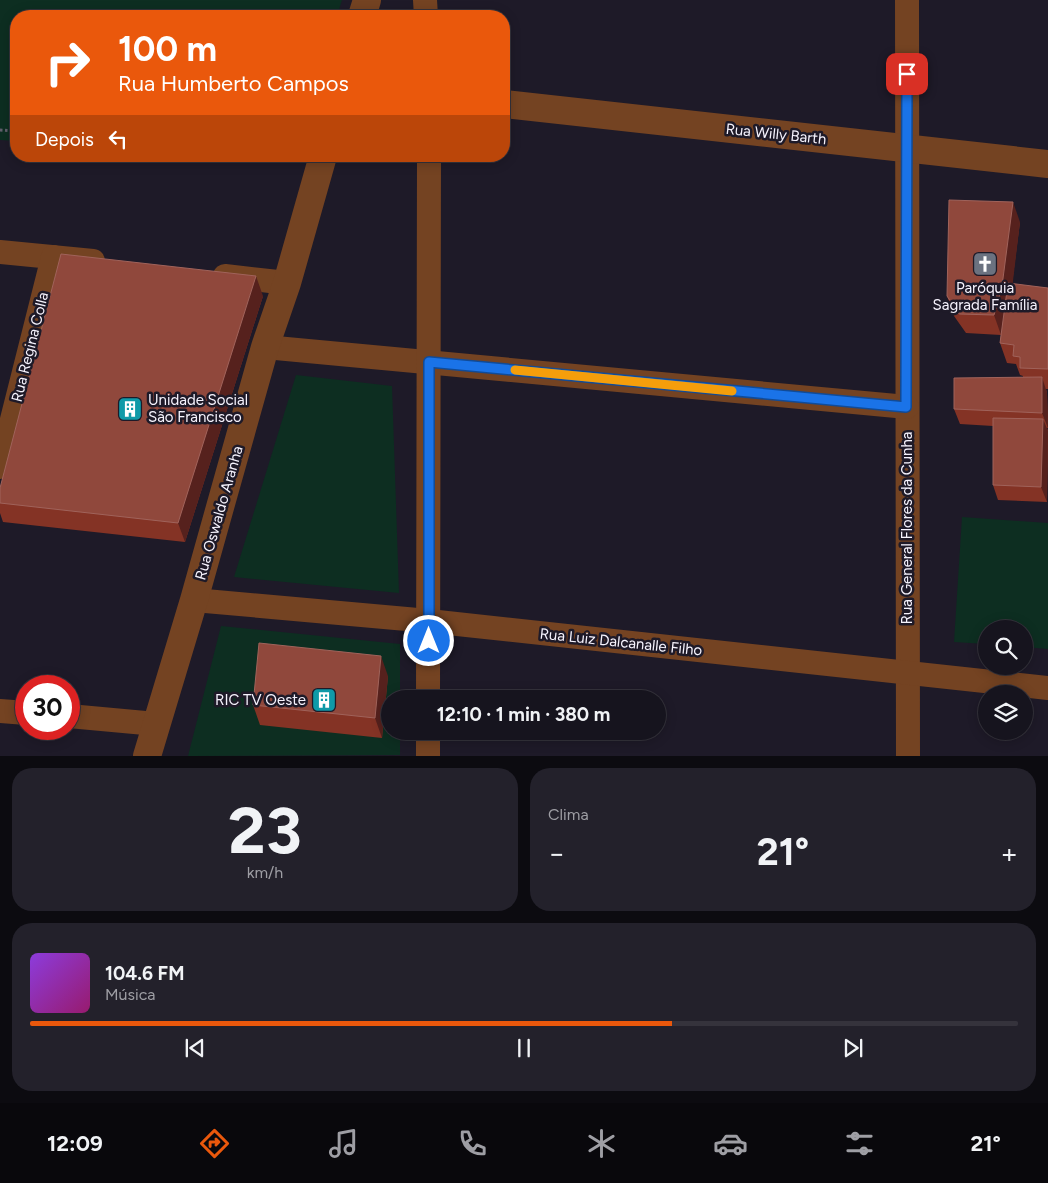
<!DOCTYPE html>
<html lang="pt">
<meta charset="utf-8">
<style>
body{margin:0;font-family:Figtree,sans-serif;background:#23212b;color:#f1f3f6;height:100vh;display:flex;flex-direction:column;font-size:19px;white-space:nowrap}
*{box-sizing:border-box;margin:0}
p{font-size:16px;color:#9e9ea4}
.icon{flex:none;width:28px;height:28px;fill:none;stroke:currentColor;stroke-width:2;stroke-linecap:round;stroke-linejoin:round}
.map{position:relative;height:756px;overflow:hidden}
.panel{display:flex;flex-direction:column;gap:12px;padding:12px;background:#0c0b10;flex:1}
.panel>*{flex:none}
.hud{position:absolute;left:10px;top:10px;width:500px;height:152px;border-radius:20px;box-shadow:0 2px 12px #0003,0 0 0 1px #35333c;background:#ea580c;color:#fff;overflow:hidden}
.controls{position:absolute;left:978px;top:620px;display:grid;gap:10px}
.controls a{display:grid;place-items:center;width:55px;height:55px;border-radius:50%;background:#16141e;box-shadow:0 2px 12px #0003,0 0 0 1px #35333c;font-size:25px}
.speed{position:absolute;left:15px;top:675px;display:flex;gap:10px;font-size:25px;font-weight:700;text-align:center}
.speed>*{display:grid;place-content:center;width:65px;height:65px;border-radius:50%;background:#16141e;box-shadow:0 2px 12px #0003,0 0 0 1px #35333c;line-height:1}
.speed .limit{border:8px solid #d22;background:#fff;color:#111}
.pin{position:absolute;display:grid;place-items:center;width:42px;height:42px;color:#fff;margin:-21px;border-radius:10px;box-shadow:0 2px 8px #0006}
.me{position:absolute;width:55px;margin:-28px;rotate:0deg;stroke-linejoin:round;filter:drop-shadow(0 0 4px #0008)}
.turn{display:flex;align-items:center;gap:18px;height:105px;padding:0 25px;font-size:22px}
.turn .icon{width:65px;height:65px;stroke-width:2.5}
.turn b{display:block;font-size:35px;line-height:42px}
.then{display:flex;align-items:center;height:48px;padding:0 25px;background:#0003;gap:10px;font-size:19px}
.big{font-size:38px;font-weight:700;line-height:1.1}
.panel .tile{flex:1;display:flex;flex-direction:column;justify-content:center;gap:8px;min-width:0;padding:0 18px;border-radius:20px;background:#23212b}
.panel .dial{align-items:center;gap:0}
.dial b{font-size:65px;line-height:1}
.song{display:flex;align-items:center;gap:15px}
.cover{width:60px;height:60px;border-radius:8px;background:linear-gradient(135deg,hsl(270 70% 55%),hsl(320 70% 35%))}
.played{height:5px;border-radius:2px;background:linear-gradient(90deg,#ea580c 65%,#35333c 65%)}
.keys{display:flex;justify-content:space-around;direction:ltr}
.heat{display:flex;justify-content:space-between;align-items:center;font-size:28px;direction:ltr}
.panel .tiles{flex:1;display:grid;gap:12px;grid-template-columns:1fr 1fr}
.tile:last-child{grid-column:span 2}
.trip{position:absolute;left:381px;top:690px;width:285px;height:50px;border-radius:25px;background:#16141e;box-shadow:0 2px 12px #0003,0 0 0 1px #35333c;font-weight:700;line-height:50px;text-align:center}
.tab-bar{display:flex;height:80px;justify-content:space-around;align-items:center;background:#09080c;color:#9e9ea4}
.tab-bar .icon{width:35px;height:35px}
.tab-bar .selected{color:#ea580c}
.tab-bar b{font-size:22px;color:#f1f3f6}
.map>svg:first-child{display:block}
.green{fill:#0d2e21}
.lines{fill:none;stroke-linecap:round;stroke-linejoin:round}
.path{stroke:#63606d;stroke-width:3;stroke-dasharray:2.5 2.5;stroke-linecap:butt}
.minor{stroke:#744322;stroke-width:24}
.tertiary{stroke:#744322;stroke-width:28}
.wall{fill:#843325}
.shaded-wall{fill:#56211d}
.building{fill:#90483c;stroke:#a0635b}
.route-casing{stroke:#114b97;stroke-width:12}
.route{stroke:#1a73e8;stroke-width:9}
.slow{stroke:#f59e0b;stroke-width:9}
.labels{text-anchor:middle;stroke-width:5;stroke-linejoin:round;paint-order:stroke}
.street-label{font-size:15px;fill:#f6f3fd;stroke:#1e1a28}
.poi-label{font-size:15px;fill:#f6f3fd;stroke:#1e1a28}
</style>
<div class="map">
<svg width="1048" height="756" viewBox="0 0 1048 756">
<rect width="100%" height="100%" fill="#1e1a28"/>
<g class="green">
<polygon points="0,0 342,0 337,16 16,16 16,141 0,140"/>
<polygon points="296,375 392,386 399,593 234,577"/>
<polygon points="962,517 1048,523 1048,649 1024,647 1024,629 986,629 986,644 954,642"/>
<polygon points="221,626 400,644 400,699 390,699 390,731 400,731 400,755 188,756"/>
</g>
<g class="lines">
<polyline class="path" points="0,130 16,131"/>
<g class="minor">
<polyline points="425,0 426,16"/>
<polyline points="907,0 908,756"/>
<polyline points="0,252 93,261"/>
<polyline points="225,276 287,283"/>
<polyline points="265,347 907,407"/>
<polyline points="0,467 53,257"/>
<polyline points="194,600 429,621 1048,688"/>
<polyline points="428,699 429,156"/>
<polyline points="0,711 26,713"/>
<polyline points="69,716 156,724"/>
<polyline points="428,756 428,731"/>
</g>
<g class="tertiary">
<polyline points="362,16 367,0"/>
<polyline points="504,104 1048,164"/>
<polyline points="147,756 194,600 265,347 287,283 323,156"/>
</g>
</g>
<g class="wall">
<polygon points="1020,222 1012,284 1048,288 1048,389 1046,389 1047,393 1048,428 1047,428 1048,431 1047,502 998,500 993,485 993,426 960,424 954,409 1023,377 1023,376 1020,375 1016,364 1007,363 1000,343 1001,335 966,333 954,316 947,296"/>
<polygon points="263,296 185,542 3,522 0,513 0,488"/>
<polygon points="388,676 382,738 260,725 253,705"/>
</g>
<g class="shaded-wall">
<polygon points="1013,202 1020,222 1010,306 1001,335 994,315"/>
<polygon points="256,276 263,296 185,542 178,523"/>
<polygon points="1042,377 1047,393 1048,428 1042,413"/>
<polygon points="1043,419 1048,431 1047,502 1041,487"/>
<polygon points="381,656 388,676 382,738 375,718"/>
</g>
<g class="building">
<polygon points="949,200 1013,202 1002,286 994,315 959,314 947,296"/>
<polygon points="61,254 256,276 178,523 0,503 0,488"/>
<polygon points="1008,283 1048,288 1048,369 1020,368 1020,357 1013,356 1014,345 1000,343"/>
<polygon points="1042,377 1042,413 954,409 954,378"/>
<polygon points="993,418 1043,419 1041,487 993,485"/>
<polygon points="259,643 381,656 375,718 253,705"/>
</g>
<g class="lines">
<defs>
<polyline id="route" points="429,641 429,362 906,407 907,74"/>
</defs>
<use href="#route" class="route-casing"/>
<use href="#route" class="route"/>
<polyline class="slow" points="515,370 732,391"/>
</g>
<defs>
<symbol id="church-square" viewBox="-11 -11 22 22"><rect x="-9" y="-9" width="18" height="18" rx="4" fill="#6b7280" stroke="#1e1a28"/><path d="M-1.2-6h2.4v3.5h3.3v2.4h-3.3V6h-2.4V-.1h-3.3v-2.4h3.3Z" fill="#fff"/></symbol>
<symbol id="building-square" viewBox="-11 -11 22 22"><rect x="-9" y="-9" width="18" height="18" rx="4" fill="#0f9aa8" stroke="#1e1a28"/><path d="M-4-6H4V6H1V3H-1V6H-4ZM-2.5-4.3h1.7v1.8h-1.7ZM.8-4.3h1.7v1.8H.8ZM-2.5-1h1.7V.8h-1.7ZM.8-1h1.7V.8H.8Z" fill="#fff"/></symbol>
</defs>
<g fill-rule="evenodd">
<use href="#church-square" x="971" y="250" width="28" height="28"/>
<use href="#building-square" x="116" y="395" width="28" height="28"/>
<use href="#building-square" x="310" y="686" width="28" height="28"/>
</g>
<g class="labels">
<g class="street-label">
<text transform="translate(776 134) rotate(6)" y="5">Rua Willy Barth</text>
<text transform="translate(30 347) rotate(-76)" y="5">Rua Regina Colla</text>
<text transform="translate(219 513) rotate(-74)" y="5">Rua Oswaldo Aranha</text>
<text transform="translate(907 528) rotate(-90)" y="5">Rua General Flores da Cunha</text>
<text transform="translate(621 642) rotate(6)" y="5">Rua Luiz Dalcanalle Filho</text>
</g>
<g class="poi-label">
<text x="985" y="293">Paróquia<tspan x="985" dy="17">Sagrada Família</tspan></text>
<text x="148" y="405" text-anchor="start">Unidade Social<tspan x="148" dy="17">São Francisco</tspan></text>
<text x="306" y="705" text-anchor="end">RIC TV Oeste</text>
</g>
</g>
</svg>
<div class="controls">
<a><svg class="icon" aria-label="search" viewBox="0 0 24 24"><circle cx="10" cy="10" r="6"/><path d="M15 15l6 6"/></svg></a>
<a><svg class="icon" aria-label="layers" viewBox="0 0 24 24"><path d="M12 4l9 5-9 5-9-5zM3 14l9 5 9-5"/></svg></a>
</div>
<div class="speed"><div class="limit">30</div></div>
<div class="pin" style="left:907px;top:74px;background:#d93025"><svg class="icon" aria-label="arrive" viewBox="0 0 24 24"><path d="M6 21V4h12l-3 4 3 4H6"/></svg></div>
<svg class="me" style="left:429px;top:641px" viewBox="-20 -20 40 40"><circle r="17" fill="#1a73e8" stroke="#fff" stroke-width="3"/><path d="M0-11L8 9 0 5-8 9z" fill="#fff"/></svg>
<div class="trip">12:10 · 1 min · 380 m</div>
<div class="hud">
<div class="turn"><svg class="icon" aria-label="right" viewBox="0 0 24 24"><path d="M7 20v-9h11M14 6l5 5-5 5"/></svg><div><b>100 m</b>Rua Humberto Campos</div></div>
<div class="then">Depois<svg class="icon" aria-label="left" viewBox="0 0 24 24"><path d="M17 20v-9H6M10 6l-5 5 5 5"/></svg></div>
</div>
</div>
<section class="panel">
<div class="tiles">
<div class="tile dial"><b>23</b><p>km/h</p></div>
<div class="tile"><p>Clima</p>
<div class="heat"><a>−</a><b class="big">21°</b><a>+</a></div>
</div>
<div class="tile">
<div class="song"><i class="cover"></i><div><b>104.6 FM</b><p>Música</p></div></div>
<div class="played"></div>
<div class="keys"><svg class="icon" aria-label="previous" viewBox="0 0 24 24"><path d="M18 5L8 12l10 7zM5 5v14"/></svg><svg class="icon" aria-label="pause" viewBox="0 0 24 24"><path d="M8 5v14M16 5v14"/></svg><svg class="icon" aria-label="next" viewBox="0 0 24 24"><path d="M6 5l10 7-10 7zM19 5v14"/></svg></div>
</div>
</div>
</section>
<nav class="tab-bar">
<b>12:09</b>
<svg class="icon selected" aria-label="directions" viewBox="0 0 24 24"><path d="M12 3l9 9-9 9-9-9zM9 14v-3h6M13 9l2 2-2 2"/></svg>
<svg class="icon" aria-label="music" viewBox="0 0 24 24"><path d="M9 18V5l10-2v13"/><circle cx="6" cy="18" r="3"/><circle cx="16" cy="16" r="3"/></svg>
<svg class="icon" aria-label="phone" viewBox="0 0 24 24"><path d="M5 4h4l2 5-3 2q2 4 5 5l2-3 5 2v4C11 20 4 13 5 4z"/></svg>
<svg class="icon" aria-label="climate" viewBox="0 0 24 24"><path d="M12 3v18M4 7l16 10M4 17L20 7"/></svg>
<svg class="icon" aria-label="car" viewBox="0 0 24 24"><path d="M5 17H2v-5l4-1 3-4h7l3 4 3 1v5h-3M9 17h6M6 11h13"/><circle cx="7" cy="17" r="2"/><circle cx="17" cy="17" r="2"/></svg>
<svg class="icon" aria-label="filters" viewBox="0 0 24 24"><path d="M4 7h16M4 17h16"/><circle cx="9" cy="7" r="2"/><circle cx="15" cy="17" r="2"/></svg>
<b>21°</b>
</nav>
